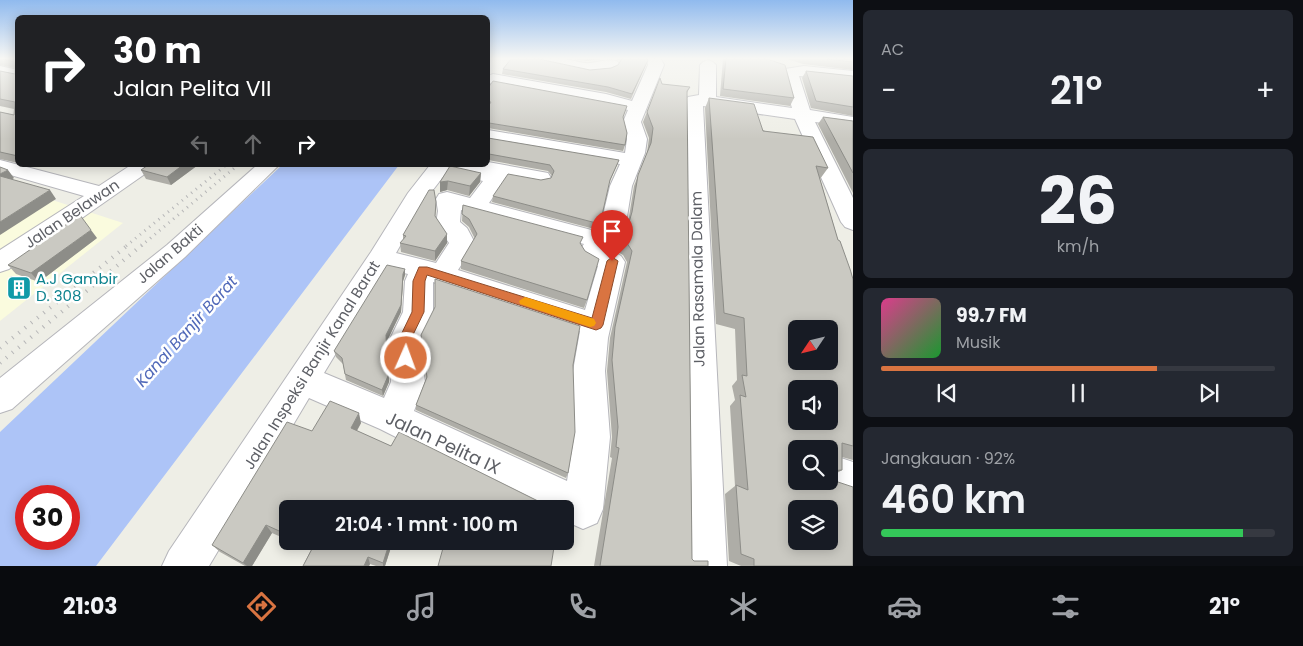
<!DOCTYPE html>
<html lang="id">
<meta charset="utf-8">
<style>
body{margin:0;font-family:Poppins,sans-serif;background:#242831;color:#f1f3f6;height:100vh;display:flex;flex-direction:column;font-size:19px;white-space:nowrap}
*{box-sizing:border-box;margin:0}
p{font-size:16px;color:#9ea1a6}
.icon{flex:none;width:28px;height:28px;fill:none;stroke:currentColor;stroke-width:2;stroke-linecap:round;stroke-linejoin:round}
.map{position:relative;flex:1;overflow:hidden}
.side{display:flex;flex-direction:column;gap:10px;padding:10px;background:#0d0f14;width:450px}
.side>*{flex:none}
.hud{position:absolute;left:15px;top:15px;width:475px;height:152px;border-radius:8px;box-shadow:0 2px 12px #0003;background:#202124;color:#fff;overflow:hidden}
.needle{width:32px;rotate:235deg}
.fabs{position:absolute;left:788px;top:320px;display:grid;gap:10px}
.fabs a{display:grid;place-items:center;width:50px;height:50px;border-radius:8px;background:#171b24;box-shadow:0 2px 12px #0003;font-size:25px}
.speed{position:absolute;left:15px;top:485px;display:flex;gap:10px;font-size:25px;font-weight:700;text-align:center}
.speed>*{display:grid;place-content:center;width:65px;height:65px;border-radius:50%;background:#171b24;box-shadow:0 2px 12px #0003;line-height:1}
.speed .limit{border:8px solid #d22;background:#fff;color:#111}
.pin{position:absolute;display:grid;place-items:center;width:42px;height:42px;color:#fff;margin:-51px -21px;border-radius:50% 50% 50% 0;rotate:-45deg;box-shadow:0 0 5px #0007}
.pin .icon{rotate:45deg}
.me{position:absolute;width:55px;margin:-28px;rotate:2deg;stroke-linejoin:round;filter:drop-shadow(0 0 4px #0008)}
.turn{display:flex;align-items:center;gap:18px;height:105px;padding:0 15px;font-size:22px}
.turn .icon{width:65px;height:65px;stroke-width:2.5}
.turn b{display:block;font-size:35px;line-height:42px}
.lanes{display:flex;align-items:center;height:48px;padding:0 15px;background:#0003;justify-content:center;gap:25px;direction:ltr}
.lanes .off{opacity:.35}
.big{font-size:38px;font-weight:600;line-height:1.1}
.side .card{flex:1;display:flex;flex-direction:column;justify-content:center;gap:8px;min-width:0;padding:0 18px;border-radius:8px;background:#242831}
.side .dial{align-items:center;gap:0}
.dial b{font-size:65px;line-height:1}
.song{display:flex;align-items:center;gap:15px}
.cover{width:60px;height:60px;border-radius:8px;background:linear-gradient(135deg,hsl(330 70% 55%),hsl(130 70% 35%))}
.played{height:5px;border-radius:2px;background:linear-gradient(90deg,#d97441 70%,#363941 70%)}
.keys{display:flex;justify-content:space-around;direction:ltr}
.heat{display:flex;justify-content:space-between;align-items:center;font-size:28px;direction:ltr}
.charge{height:8px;border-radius:4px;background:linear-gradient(90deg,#34c759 92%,#363941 0)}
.trip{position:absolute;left:279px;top:500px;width:295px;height:50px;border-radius:8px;background:#171b24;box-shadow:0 2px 12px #0003;font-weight:600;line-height:50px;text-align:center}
.menu{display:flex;height:80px;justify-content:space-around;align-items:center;background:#090b0e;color:#9ea1a6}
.menu .icon{width:35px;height:35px}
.menu .current{color:#d97441}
.menu b{font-size:22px;color:#f1f3f6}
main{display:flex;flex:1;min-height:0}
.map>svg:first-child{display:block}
.commercial{fill:#fafbde}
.water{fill:#adc4f7;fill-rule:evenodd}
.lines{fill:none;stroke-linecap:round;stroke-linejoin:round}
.minor-casing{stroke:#b6b6bb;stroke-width:2}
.minor{fill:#fff;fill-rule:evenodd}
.rail-far1{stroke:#b6b6b7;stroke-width:3;stroke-dasharray:1 5;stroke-linecap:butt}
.rail{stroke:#b6b6b7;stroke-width:4;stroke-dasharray:1 7;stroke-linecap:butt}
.wall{fill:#aeada7}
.shaded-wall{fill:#8d8d88}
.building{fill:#cac9c2;stroke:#8d8d88;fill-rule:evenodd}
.route{fill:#d97441;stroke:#8d4b2a}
.slow{fill:#f59e0b}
.labels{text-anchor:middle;stroke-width:5;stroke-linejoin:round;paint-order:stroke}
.street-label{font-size:15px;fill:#5d5f65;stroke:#fff}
.culture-label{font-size:15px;fill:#0d838f;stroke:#fff;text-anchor:start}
.water-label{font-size:16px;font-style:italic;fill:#5169b9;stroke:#fff}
.near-street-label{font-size:18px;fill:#5d5f65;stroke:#fff}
</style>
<main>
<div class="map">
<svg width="853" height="566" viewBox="0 0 853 566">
<rect width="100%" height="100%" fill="#eeeee6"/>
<polygon class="commercial" points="0,183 123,223 0,321"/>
<path class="water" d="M282,165H399L96,566H0V432ZM26,496H69V539H26Z"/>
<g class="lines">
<defs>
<g id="minor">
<path d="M537,59C548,59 559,58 570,60C576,61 584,64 590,63C599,62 608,59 617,61L619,64C611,76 601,69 589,73L539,62Z"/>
<path d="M647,59H661L664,65L641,122L647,139L645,153L632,186L626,223L621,240L611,250L621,256L625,262L608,338L605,371L610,437L603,509L597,523L583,529L565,521V509H539L380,429L309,398L209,566H162L169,551L371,252L408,193L430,165H488V162L548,173L551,178L548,183L540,184L506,178L489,203L599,232L610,186L620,164L488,142V130L625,153L627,139L623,122L628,110L604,104L493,84L488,82V76L493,74L606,94L632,101L648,65ZM446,173L483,181L470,198L447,192L439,194L436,199L438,211L436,224L449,243L436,263L396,253L429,195ZM461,210L584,244L579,251L583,257L598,266L585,310L458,270L475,243L467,228L460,222ZM387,269L408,274L405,281L403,312L389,341L391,382L384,398L324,373ZM433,282L580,331L573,371L574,437L567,481L414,411L425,382L419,341L433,312Z"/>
<polygon points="708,60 713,62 716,65 716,97 792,108 782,72 785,69 804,66 853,71 853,81 799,76 810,110 853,117 853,127 815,122 853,198 853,230 845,227 841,222 795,119 703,106 727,566 683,566 685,101 688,97 699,95 700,65 703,62"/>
<polygon points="0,66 18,70 18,80 0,76"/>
<polygon points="0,160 99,186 131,165 155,165 152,169 9,269 0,272 0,250 84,196 0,172"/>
<polygon points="257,165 279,165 185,257 12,409 0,413 0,378 167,245"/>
<polygon points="829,454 853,462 853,500 815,487 813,481 829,481"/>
</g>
</defs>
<use href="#minor" class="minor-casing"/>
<use href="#minor" class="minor"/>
<g class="rail-far1">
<polyline points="126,246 226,165"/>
<polyline points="141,246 238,165"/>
</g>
<g class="rail">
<polyline points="0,348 128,245"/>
<polyline points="0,363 142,245"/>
</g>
</g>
<g class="wall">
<polygon points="0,59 18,59 18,163 0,159 0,112 14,115 14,109 0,106 0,71 15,74 15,68 0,65"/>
<polygon points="574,59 601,59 585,61"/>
<polygon points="616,59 647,59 646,65 631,99 606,92 502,74 503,69 590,70 611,68 618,65 620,62 619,60"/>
<polygon points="723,59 767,59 794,98 790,106 720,96"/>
<polygon points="787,59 853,59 853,70 803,64"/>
<polygon points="806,71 853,76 853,116 811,108 802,78"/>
<polygon points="690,87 687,93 692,559 694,561 708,566 594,566 612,458 610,457 612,437 607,371 610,338 627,262 623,255 614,250 618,238 626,231 628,223 634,186 647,153 649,138 643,122 647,112"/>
<polygon points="488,88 623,117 625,145 623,151 488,128 488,129"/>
<polygon points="709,98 828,168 820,179 838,240 853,279 853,460 842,457 842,470 829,478 829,449 796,449 853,566 741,566 729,561 725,494 735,486 730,406 735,400 732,386 737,380 735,329 716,324 705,108"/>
<polygon points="823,117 853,121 853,193 818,124"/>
<polygon points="488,138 617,165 609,183 598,230 492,202 493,196 541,180 551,178 552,176 548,171 488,160"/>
<polygon points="198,165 171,185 146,179 141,170"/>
<polygon points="481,173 480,182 469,196 447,190 440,192 440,182"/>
<polygon points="436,202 435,217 447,243 435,261 401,252 400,243 403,240 403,235"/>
<polygon points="463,205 581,245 587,300 584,308 461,269 461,261 475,239 469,227 462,221"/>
<polygon points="97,238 39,282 16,274 8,265"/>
<polygon points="405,269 405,275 403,281 401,312 387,341 389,382 383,396 346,380 343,364 336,357 334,351"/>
<polygon points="421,335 573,365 568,473 566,478 416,410 416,405 426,379 421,341"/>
<polygon points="361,423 357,431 391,446 542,503 288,509 288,540 272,533 252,566 245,566 220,552 212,545 312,431"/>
<polygon points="291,541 393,541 385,566 376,566 370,564 369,566 303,566 311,550"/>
</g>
<g class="shaded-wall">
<polygon points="586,59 601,59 585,61"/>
<polygon points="183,165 198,165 171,185 167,177"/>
<polygon points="8,170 14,178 5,184 0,178 0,174"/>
<polygon points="481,173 480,182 469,196 470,186"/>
<polygon points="448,181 447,190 440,192 440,182"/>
<polygon points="50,190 56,199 0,235 0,222"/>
<polygon points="91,230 97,238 39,282 31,273"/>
<polygon points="447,234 447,243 435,261 435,251"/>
<polygon points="405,269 405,275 403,281 401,312 387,341 389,382 383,396 382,390 386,335 403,274"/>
<polygon points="359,413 361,423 353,437 351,428"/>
<polygon points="266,525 272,533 252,566 247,566 243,563"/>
<polygon points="390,541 393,541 385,566 383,566 383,563"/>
<polygon points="368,557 370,564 369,566 364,566"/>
</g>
<g class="building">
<polygon points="3,59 18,59 18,156 0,152 0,112 14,115 15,102 0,99 0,71 15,74 15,62"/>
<polygon points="511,59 539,59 590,70 611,68 618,65 622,59 647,59 648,60 632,94 608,87 503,69"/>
<polygon points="726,59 767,59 785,65 794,98 723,89"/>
<polygon points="826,59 853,59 853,62"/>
<polygon points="806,71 853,76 853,107 816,101"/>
<polygon points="660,78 662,84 690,87 687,91 692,559 694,561 708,561 708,566 600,566 619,448 616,447 618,427 612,360 615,327 632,251 627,243 618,238 627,229 632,212 638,175 651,143 653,128 647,112"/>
<polygon points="493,81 627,106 623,117 627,133 625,145 489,123 488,124 488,107 491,102 488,101 488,88"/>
<path d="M709,98L754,104L763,131L813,137L828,168L816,166L838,240L840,241L850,269L853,279V446L842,443V470L829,471V449H796V481H829V479L853,487V566H754V559L741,554L736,485L748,490L740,395L746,397L742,375L747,376L744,318L724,313ZM796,329H829V361H796ZM796,389H829V421H796ZM796,509H829V541H796Z"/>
<polygon points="823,117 853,121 853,173"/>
<polygon points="488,132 488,138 619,160 610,180 600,224 493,196 508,174 541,180 551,178 554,171 550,165 489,154 488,156"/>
<polygon points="148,165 183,165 167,177 141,170"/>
<polygon points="450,166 481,173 470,186 448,181 440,182"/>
<polygon points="0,167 8,170 0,174"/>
<polygon points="0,176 50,190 0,222"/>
<polygon points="429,190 434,190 436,202 435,216 447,234 435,251 400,243 406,236 403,235"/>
<polygon points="463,205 583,237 580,243 585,251 599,259 587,300 461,261 477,234 469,219 462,214"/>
<polygon points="80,215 91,230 31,273 8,265"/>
<polygon points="387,265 405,269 403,274 401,305 386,335 388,376 382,390 345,374 342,358 334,351"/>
<polygon points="435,279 580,326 573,365 575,432 568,473 416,405 427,377 421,335 435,307"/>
<polygon points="330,401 359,413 351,428 391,446 399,432 542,503 562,503 561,509 288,509 288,535 266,525 243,563 212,545 287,422 312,431"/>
<polygon points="301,541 390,541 383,563 368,557 364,566 303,566 313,547"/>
<polygon points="445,541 555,541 551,566 438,566"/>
</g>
<linearGradient id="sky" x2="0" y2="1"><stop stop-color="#90baee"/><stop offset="0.42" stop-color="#f7f7f4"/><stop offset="1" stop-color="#f7f7f4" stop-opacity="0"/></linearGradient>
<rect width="853" height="139" fill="url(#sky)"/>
<polygon class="route" points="612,257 618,261 603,325 601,328 596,330 427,275 425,281 424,312 410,341 412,358 410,362 406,363 401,362 398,341 412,312 413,281 419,267 427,267 592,318 607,261"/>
<polygon class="slow" points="525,297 594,319 596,323 594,326 590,327 520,304 519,301"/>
<defs>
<symbol id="building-square" viewBox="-11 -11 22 22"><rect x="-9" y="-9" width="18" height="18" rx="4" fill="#0f9aa8" stroke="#fff"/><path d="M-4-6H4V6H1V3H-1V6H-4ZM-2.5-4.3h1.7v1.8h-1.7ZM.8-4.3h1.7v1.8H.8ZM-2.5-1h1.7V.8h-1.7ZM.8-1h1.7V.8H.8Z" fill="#fff"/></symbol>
</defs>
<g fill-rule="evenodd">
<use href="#building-square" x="5" y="274" width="28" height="28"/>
</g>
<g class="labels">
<g class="street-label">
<text transform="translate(72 214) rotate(-34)" y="5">Jalan Belawan</text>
<text transform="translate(170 254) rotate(-41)" y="5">Jalan Bakti</text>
<text transform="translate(698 279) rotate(-91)" y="5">Jalan Rasamala Dalam</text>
<text transform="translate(312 365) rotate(-58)" y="5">Jalan Inspeksi Banjir Kanal Barat</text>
</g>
<g class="culture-label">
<text x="36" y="284">A.J Gambir<tspan x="36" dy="17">D. 308</tspan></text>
</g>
<g class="water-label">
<text transform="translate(186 331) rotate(-48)" y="6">Kanal Banjir Barat</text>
</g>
<g class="near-street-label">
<text transform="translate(443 443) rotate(25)" y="6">Jalan Pelita IX</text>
</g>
</g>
</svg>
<div class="fabs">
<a><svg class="needle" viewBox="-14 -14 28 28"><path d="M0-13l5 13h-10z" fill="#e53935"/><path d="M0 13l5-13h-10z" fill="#9ea1a6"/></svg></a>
<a><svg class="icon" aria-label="sound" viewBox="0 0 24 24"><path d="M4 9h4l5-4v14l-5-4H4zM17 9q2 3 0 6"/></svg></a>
<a><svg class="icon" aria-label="search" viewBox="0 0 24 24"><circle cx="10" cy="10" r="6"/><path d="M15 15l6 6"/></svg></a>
<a><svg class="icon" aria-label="layers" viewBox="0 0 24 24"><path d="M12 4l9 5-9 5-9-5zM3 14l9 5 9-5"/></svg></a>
</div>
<div class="speed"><div class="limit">30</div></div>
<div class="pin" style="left:612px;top:261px;background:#d93025"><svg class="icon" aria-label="arrive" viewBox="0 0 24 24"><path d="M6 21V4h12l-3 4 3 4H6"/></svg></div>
<svg class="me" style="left:406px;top:358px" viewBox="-20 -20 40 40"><circle r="17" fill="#d97441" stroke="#fff" stroke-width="3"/><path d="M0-11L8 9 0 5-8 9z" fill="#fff"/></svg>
<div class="trip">21:04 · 1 mnt · 100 m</div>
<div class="hud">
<div class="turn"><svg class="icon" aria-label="right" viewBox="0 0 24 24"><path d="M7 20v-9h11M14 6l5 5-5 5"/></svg><div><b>30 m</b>Jalan Pelita VII</div></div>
<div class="lanes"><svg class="icon off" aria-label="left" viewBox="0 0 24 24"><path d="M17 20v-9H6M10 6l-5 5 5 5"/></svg><svg class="icon off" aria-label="ahead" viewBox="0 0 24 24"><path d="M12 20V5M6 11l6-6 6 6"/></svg><svg class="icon" aria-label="right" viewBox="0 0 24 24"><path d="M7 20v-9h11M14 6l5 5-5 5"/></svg></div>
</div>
</div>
<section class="side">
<div class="card"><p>AC</p>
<div class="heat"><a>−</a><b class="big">21°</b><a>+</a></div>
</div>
<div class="card dial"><b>26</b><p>km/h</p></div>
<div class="card">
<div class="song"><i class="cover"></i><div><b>99.7 FM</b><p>Musik</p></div></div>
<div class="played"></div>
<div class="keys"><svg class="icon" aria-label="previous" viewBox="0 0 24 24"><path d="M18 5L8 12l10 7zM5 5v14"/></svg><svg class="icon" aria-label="pause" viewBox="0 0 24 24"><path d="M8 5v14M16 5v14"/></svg><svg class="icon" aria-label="next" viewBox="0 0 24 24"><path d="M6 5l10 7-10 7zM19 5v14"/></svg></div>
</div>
<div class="card"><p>Jangkauan · 92%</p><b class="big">460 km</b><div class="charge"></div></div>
</section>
</main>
<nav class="menu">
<b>21:03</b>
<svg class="icon current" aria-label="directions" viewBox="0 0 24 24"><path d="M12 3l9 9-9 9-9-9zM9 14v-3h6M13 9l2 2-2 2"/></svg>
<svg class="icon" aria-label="music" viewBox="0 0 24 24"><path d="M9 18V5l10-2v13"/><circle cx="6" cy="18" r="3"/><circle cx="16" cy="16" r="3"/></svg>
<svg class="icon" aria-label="phone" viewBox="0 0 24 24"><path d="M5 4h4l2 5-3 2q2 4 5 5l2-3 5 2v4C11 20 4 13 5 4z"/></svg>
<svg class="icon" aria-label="climate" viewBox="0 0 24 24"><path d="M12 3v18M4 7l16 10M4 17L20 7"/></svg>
<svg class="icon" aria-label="car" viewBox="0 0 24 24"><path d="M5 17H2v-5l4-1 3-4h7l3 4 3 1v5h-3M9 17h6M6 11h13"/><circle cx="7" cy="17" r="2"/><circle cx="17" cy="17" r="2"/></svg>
<svg class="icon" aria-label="filters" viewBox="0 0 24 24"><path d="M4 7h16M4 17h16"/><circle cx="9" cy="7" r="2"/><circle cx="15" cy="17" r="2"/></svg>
<b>21°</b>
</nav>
